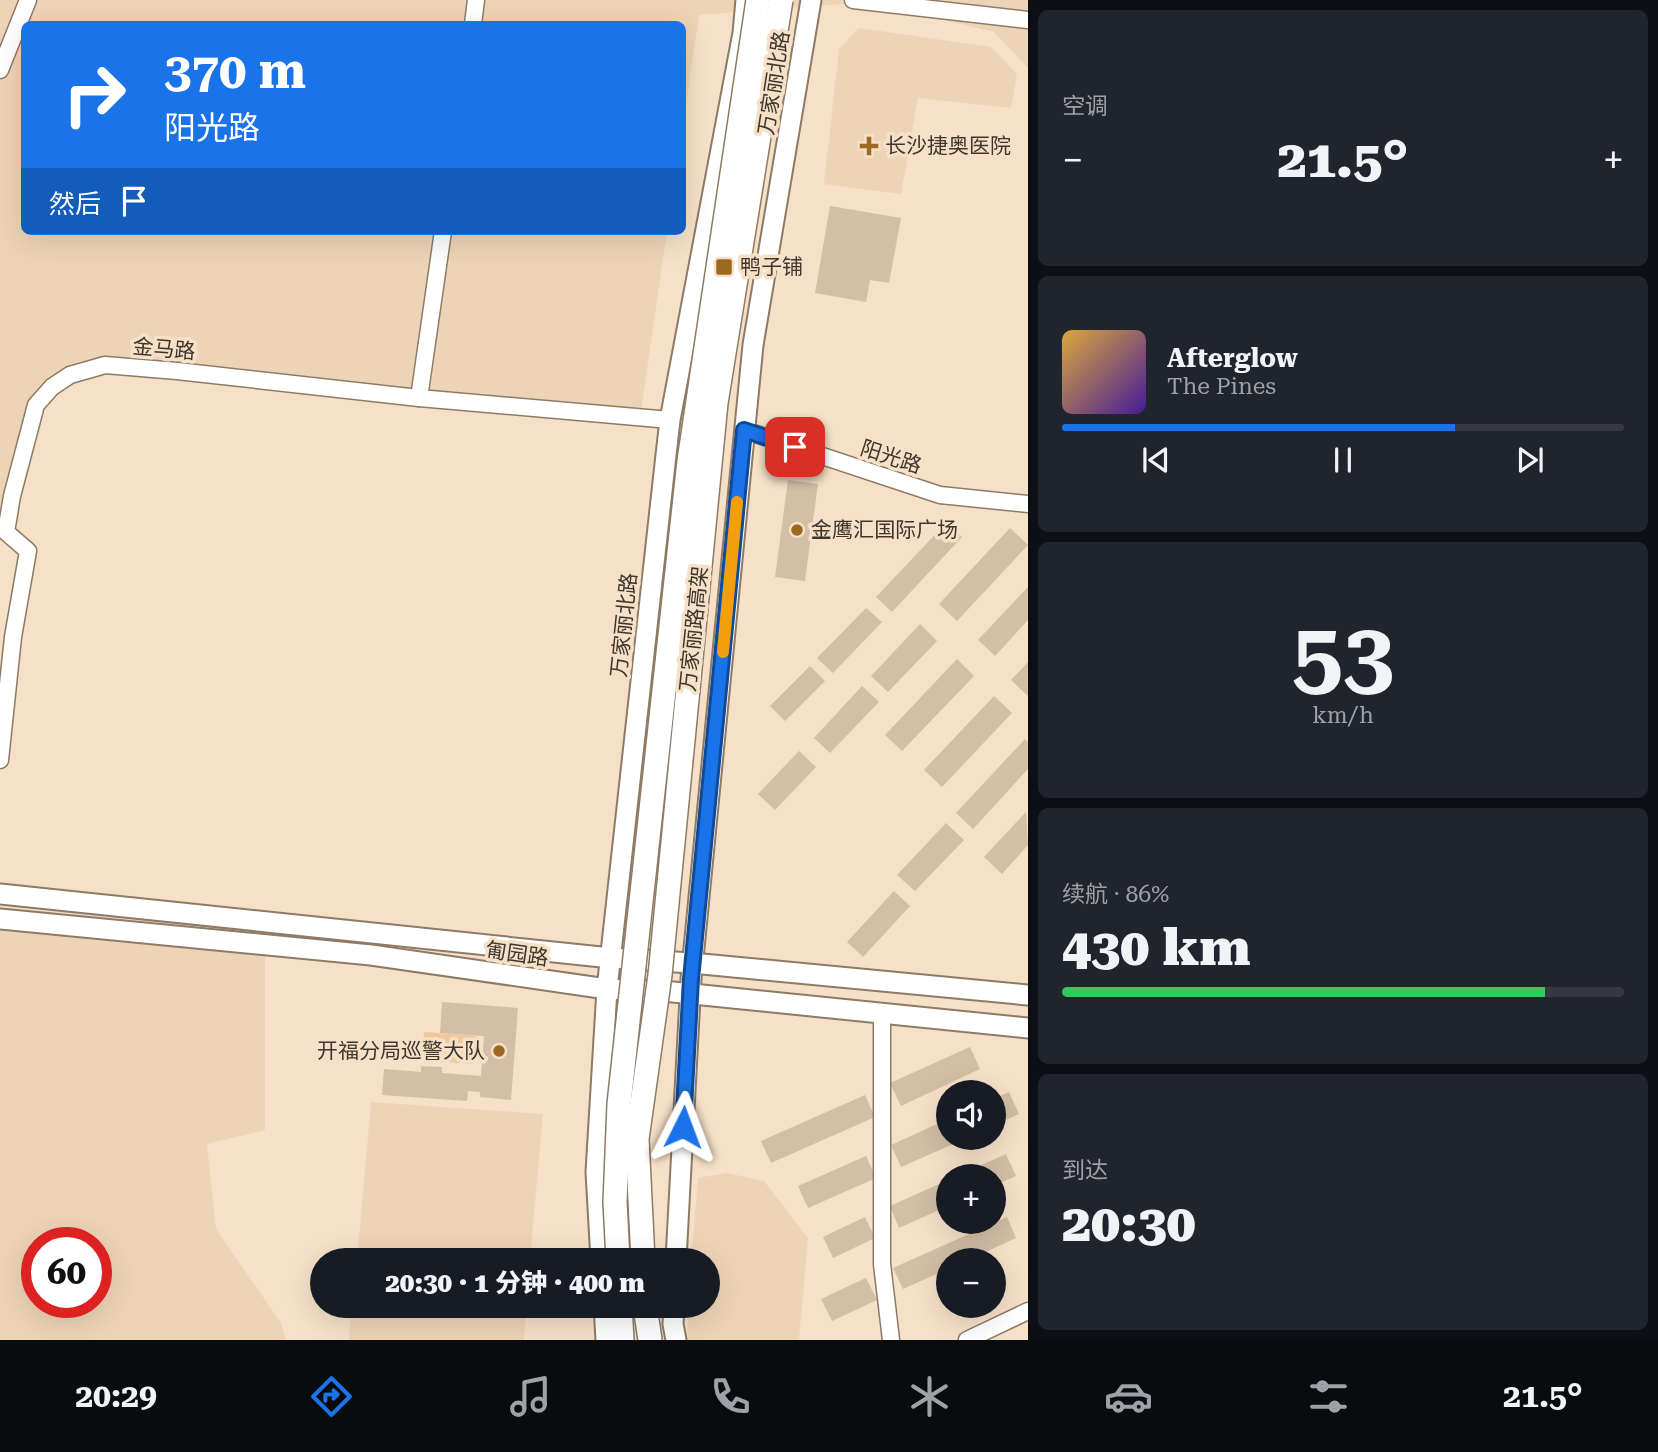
<!DOCTYPE html>
<html lang="zh">
<meta charset="utf-8">
<style>
body{margin:0;font-family:"Roboto Serif","Noto Sans SC",serif;background:#20242c;color:#f1f3f6;height:100vh;display:flex;flex-direction:column;font-size:26px;white-space:nowrap}
*{box-sizing:border-box;margin:0}
p{font-size:23px;color:#9ea1a6}
.icon{flex:none;width:38px;height:38px;fill:none;stroke:currentColor;stroke-width:2;stroke-linecap:round;stroke-linejoin:round}
.map{position:relative;flex:1;overflow:hidden}
.sheet{display:flex;flex-direction:column;gap:10px;padding:10px;background:#0d0f14;width:630px}
.sheet>*{flex:none}
.top-card{position:absolute;left:21px;top:21px;width:665px;height:214px;border-radius:10px;box-shadow:0 7px 28px #0002;background:#1a73e8;color:#fff;overflow:hidden}
.fabs{position:absolute;left:936px;top:1080px;display:grid;gap:14px}
.fabs a{display:grid;place-items:center;width:70px;height:70px;border-radius:50%;background:#171b24;box-shadow:0 7px 28px #0002;font-size:35px}
.speed{position:absolute;left:21px;top:1227px;display:flex;gap:14px;font-size:35px;font-weight:700;text-align:center}
.speed>*{display:grid;place-content:center;width:91px;height:91px;border-radius:50%;background:#171b24;box-shadow:0 7px 28px #0002;line-height:1}
.speed .limit{border:10px solid #d22;background:#fff;color:#111}
.pin{position:absolute;display:grid;place-items:center;width:60px;height:60px;color:#fff;margin:-30px;border-radius:14px;box-shadow:0 4px 10px #0006}
.me{position:absolute;width:77px;margin:-38px;rotate:3deg;stroke-linejoin:round;filter:drop-shadow(0 0 5px #0008)}
.turn{display:flex;align-items:center;gap:24px;height:147px;padding:0 28px;font-size:32px}
.turn .icon{width:91px;height:91px;stroke-width:2.5}
.turn b{display:block;font-size:49px;line-height:60px}
.then{display:flex;align-items:center;height:66px;padding:0 28px;background:#0003;gap:14px;font-size:26px}
.big{font-size:52px;font-weight:800;line-height:1.1}
.sheet .widget{flex:1;display:flex;flex-direction:column;justify-content:center;gap:10px;min-width:0;padding:0 24px;border-radius:10px;background:#20242c}
.sheet .dial{align-items:center;gap:0}
.dial b{font-size:91px;line-height:1}
.song{display:flex;align-items:center;gap:21px}
.cover{width:84px;height:84px;border-radius:10px;background:linear-gradient(135deg,hsl(40 70% 55%),hsl(260 70% 35%))}
.played{height:7px;border-radius:4px;background:linear-gradient(90deg,#1a73e8 70%,#363941 70%)}
.keys{display:flex;justify-content:space-around;direction:ltr}
.heat{display:flex;justify-content:space-between;align-items:center;font-size:38px;direction:ltr}
.charge{height:10px;border-radius:5px;background:linear-gradient(90deg,#34c759 86%,#363941 0)}
.trip{position:absolute;left:310px;top:1248px;width:410px;height:70px;border-radius:35px;background:#171b24;box-shadow:0 7px 28px #0002;font-weight:800;line-height:70px;text-align:center}
.menu{display:flex;height:112px;justify-content:space-around;align-items:center;background:#090b0e;color:#9ea1a6}
.menu .icon{width:49px;height:49px}
.menu .current{color:#1a73e8}
.menu b{font-size:32px;color:#f1f3f6}
main{display:flex;flex:1;min-height:0}
.map>svg:first-child{display:block}
.built{fill:#eed4b6;fill-rule:evenodd}
.green{fill:#efc79b}
.building{fill:#d3bea6}
.lines{fill:none;stroke-linecap:round;stroke-linejoin:round}
.minor-casing{stroke:#8e7a65;stroke-width:19}
.major-casing{stroke:#8e7a65;stroke-width:23}
.highway-casing{stroke:#8e7a65;stroke-width:26}
.minor{stroke:#fff;stroke-width:16}
.major{stroke:#fff;stroke-width:19}
.highway{stroke:#fff;stroke-width:23}
.highway-bridge-casing{stroke:#8e7a65;stroke-width:26;stroke-linecap:butt}
.highway-bridge{stroke:#fff;stroke-width:23}
.route-casing{stroke:#114b97;stroke-width:18}
.route{stroke:#1a73e8;stroke-width:12}
.slow{stroke:#f59e0b;stroke-width:12}
.poi-dot{fill:#9d6820;stroke:#f6e0c8;stroke-width:2.5}
.labels{text-anchor:middle;stroke-width:7;stroke-linejoin:round;paint-order:stroke}
.street-label{font-size:21px;fill:#3e362c;stroke:#f6e0c8}
.poi-label{font-size:21px;fill:#3e362c;stroke:#f6e0c8;text-anchor:start}
</style>
<main>
<div class="map">
<svg width="1028" height="1340" viewBox="0 0 1028 1340">
<rect width="100%" height="100%" fill="#f6e0c8"/>
<g class="built">
<polygon points="0,0 1028,0 1028,68 994,32 868,2 699,15 683,127 682,24 24,24 24,231 667,231 641,411 100,361 33,403 19,433 0,508"/>
<polygon points="859,28 991,47 1017,74 1011,108 918,98 901,194 824,184 839,49"/>
<path d="M0,919L265,952V1130L207,1144L216,1229L281,1323L286,1340H0ZM37,1242H96V1302H37Z"/>
<polygon points="371,1102 543,1114 530,1260 357,1260"/>
<polygon points="727,1173 764,1181 808,1238 799,1340 687,1340 689,1306 707,1306 707,1260 691,1260 698,1178"/>
<polygon points="352,1306 527,1306 524,1340 349,1340"/>
</g>
<polygon class="green" points="424,1032 477,1036 474,1064 422,1060"/>
<g class="building">
<polygon points="830,206 901,218 889,283 870,280 866,302 815,293"/>
<polygon points="788,480 818,484 805,581 775,577"/>
<polygon points="947,522 962,537 892,612 876,597"/>
<polygon points="1010,528 1028,545 957,621 939,604"/>
<polygon points="1028,587 1028,620 995,656 978,640"/>
<polygon points="866,608 882,622 833,673 817,658"/>
<polygon points="920,624 937,641 888,692 871,676"/>
<polygon points="957,659 974,676 902,751 885,735"/>
<polygon points="1028,662 1028,696 1011,680"/>
<polygon points="810,666 825,681 785,721 770,706"/>
<polygon points="862,686 879,702 830,753 814,738"/>
<polygon points="994,696 1012,713 942,787 924,770"/>
<polygon points="1025,739 1028,742 1028,769 973,829 956,813"/>
<polygon points="799,751 816,767 775,810 758,794"/>
<polygon points="1026,812 1028,845 1002,874 984,857"/>
<polygon points="946,823 964,840 915,891 897,875"/>
<polygon points="894,891 910,906 863,957 847,942"/>
<polygon points="442,1002 518,1008 511,1100 480,1097 480,1092 468,1091 467,1101 382,1095 384,1069 421,1072 421,1066 442,1067 442,1073 481,1076 484,1036 440,1033"/>
<polygon points="970,1047 980,1069 901,1106 890,1083"/>
<polygon points="1009,1092 1019,1114 994,1125 994,1099"/>
<polygon points="865,1095 875,1117 771,1163 761,1141"/>
<polygon points="948,1119 948,1138 967,1138 901,1167 891,1145"/>
<polygon points="1006,1154 1016,1176 994,1186 994,1176 957,1176"/>
<polygon points="866,1156 876,1178 808,1208 798,1186"/>
<polygon points="948,1180 948,1206 899,1228 890,1206"/>
<polygon points="865,1217 875,1238 833,1258 823,1237"/>
<polygon points="1007,1217 1016,1238 968,1260 948,1260 948,1269 903,1289 893,1268"/>
<polygon points="866,1278 877,1300 832,1321 821,1299"/>
</g>
<g class="lines">
<defs>
<g id="minor">
<polyline points="853,0 1028,20"/>
<polyline points="473,24 476,0"/>
<polyline points="0,70 28,0"/>
<polyline points="419,398 443,231"/>
<polyline points="744,430 940,495 1028,504"/>
<polyline points="0,760 13,637 28,551 6,532 12,496 36,405 52,387 70,375 105,365 177,371 419,398 670,420"/>
<polyline points="882,1014 882,1264 891,1340"/>
<polyline points="967,1340 1028,1311"/>
</g>
<g id="major">
<polyline points="0,894 611,958 692,963 1028,995"/>
<polyline points="0,919 371,955 607,989 673,992 1028,1028"/>
<polyline points="601,1260 596,1172 607,989 666,455 670,420 743,33 746,0"/>
<polyline points="676,1260 691,979 753,345 811,0"/>
<polyline points="604,1306 606,1340"/>
<polyline points="674,1306 673,1324 676,1340"/>
</g>
<g id="highway">
<polyline points="620,1306 622,1340"/>
<polyline points="645,1306 650,1340"/>
</g>
</defs>
<use href="#minor" class="minor-casing"/>
<use href="#major" class="major-casing"/>
<use href="#highway" class="highway-casing"/>
<use href="#minor" class="minor"/>
<use href="#major" class="major"/>
<use href="#highway" class="highway"/>
<defs>
<g id="highway-bridge">
<polyline points="618,1260 615,1202 619,1104 689,461 758,0"/>
<polyline points="643,1260 637,1139 660,975 716,403 781,0"/>
</g>
</defs>
<use href="#highway-bridge" class="highway-bridge-casing"/>
<use href="#highway-bridge" class="highway-bridge"/>
</g>
<g class="lines">
<defs>
<polyline id="route" points="683,1127 691,979 744,430 795,447"/>
</defs>
<use href="#route" class="route-casing"/>
<use href="#route" class="route"/>
<polyline class="slow" points="723,652 737,502"/>
</g>
<g class="poi-dot">
<path d="M865.5 135.5h7v7h7v7h-7v7h-7v-7h-7v-7h7z"/>
<rect x="715" y="258" width="18" height="18" rx="3.5"/>
<circle cx="797" cy="530" r="7"/>
<circle cx="499" cy="1051" r="7"/>
</g>
<g class="labels">
<g class="street-label">
<text transform="translate(774 83) rotate(-81)" y="7">万家丽北路</text>
<text transform="translate(164 349) rotate(5)" y="7">金马路</text>
<text transform="translate(891 457) rotate(18)" y="7">阳光路</text>
<text transform="translate(624 625) rotate(-84)" y="7">万家丽北路</text>
<text transform="translate(694 629) rotate(-84)" y="7">万家丽路高架</text>
<text transform="translate(517 954) rotate(8)" y="7">匍园路</text>
</g>
<g class="poi-label">
<text x="885" y="153">长沙捷奥医院</text>
<text x="740" y="274">鸭子铺</text>
<text x="811" y="537">金鹰汇国际广场</text>
<text x="485" y="1058" text-anchor="end">开福分局巡警大队</text>
</g>
</g>
</svg>
<div class="fabs">
<a><svg class="icon" aria-label="sound" viewBox="0 0 24 24"><path d="M4 9h4l5-4v14l-5-4H4zM17 9q2 3 0 6"/></svg></a>
<a>+</a>
<a>−</a>
</div>
<div class="speed"><div class="limit">60</div></div>
<div class="pin" style="left:795px;top:447px;background:#d93025"><svg class="icon" aria-label="arrive" viewBox="0 0 24 24"><path d="M6 21V4h12l-3 4 3 4H6"/></svg></div>
<svg class="me" style="left:683px;top:1127px" viewBox="-20 -20 40 40"><path d="M0-17L14 15 0 8-14 15z" fill="#1a73e8" stroke="#fff" stroke-width="4"/></svg>
<div class="trip">20:30 · 1 分钟 · 400 m</div>
<div class="top-card">
<div class="turn"><svg class="icon" aria-label="right" viewBox="0 0 24 24"><path d="M7 20v-9h11M14 6l5 5-5 5"/></svg><div><b>370 m</b>阳光路</div></div>
<div class="then">然后<svg class="icon" aria-label="arrive" viewBox="0 0 24 24"><path d="M6 21V4h12l-3 4 3 4H6"/></svg></div>
</div>
</div>
<section class="sheet">
<div class="widget"><p>空调</p>
<div class="heat"><a>−</a><b class="big">21.5°</b><a>+</a></div>
</div>
<div class="widget">
<div class="song"><i class="cover"></i><div><b>Afterglow</b><p>The Pines</p></div></div>
<div class="played"></div>
<div class="keys"><svg class="icon" aria-label="previous" viewBox="0 0 24 24"><path d="M18 5L8 12l10 7zM5 5v14"/></svg><svg class="icon" aria-label="pause" viewBox="0 0 24 24"><path d="M8 5v14M16 5v14"/></svg><svg class="icon" aria-label="next" viewBox="0 0 24 24"><path d="M6 5l10 7-10 7zM19 5v14"/></svg></div>
</div>
<div class="widget dial"><b>53</b><p>km/h</p></div>
<div class="widget"><p>续航 · 86%</p><b class="big">430 km</b><div class="charge"></div></div>
<div class="widget"><p>到达</p><b class="big">20:30</b></div>
</section>
</main>
<nav class="menu">
<b>20:29</b>
<svg class="icon current" aria-label="directions" viewBox="0 0 24 24"><path d="M12 3l9 9-9 9-9-9zM9 14v-3h6M13 9l2 2-2 2"/></svg>
<svg class="icon" aria-label="music" viewBox="0 0 24 24"><path d="M9 18V5l10-2v13"/><circle cx="6" cy="18" r="3"/><circle cx="16" cy="16" r="3"/></svg>
<svg class="icon" aria-label="phone" viewBox="0 0 24 24"><path d="M5 4h4l2 5-3 2q2 4 5 5l2-3 5 2v4C11 20 4 13 5 4z"/></svg>
<svg class="icon" aria-label="climate" viewBox="0 0 24 24"><path d="M12 3v18M4 7l16 10M4 17L20 7"/></svg>
<svg class="icon" aria-label="car" viewBox="0 0 24 24"><path d="M5 17H2v-5l4-1 3-4h7l3 4 3 1v5h-3M9 17h6M6 11h13"/><circle cx="7" cy="17" r="2"/><circle cx="17" cy="17" r="2"/></svg>
<svg class="icon" aria-label="filters" viewBox="0 0 24 24"><path d="M4 7h16M4 17h16"/><circle cx="9" cy="7" r="2"/><circle cx="15" cy="17" r="2"/></svg>
<b>21.5°</b>
</nav>
